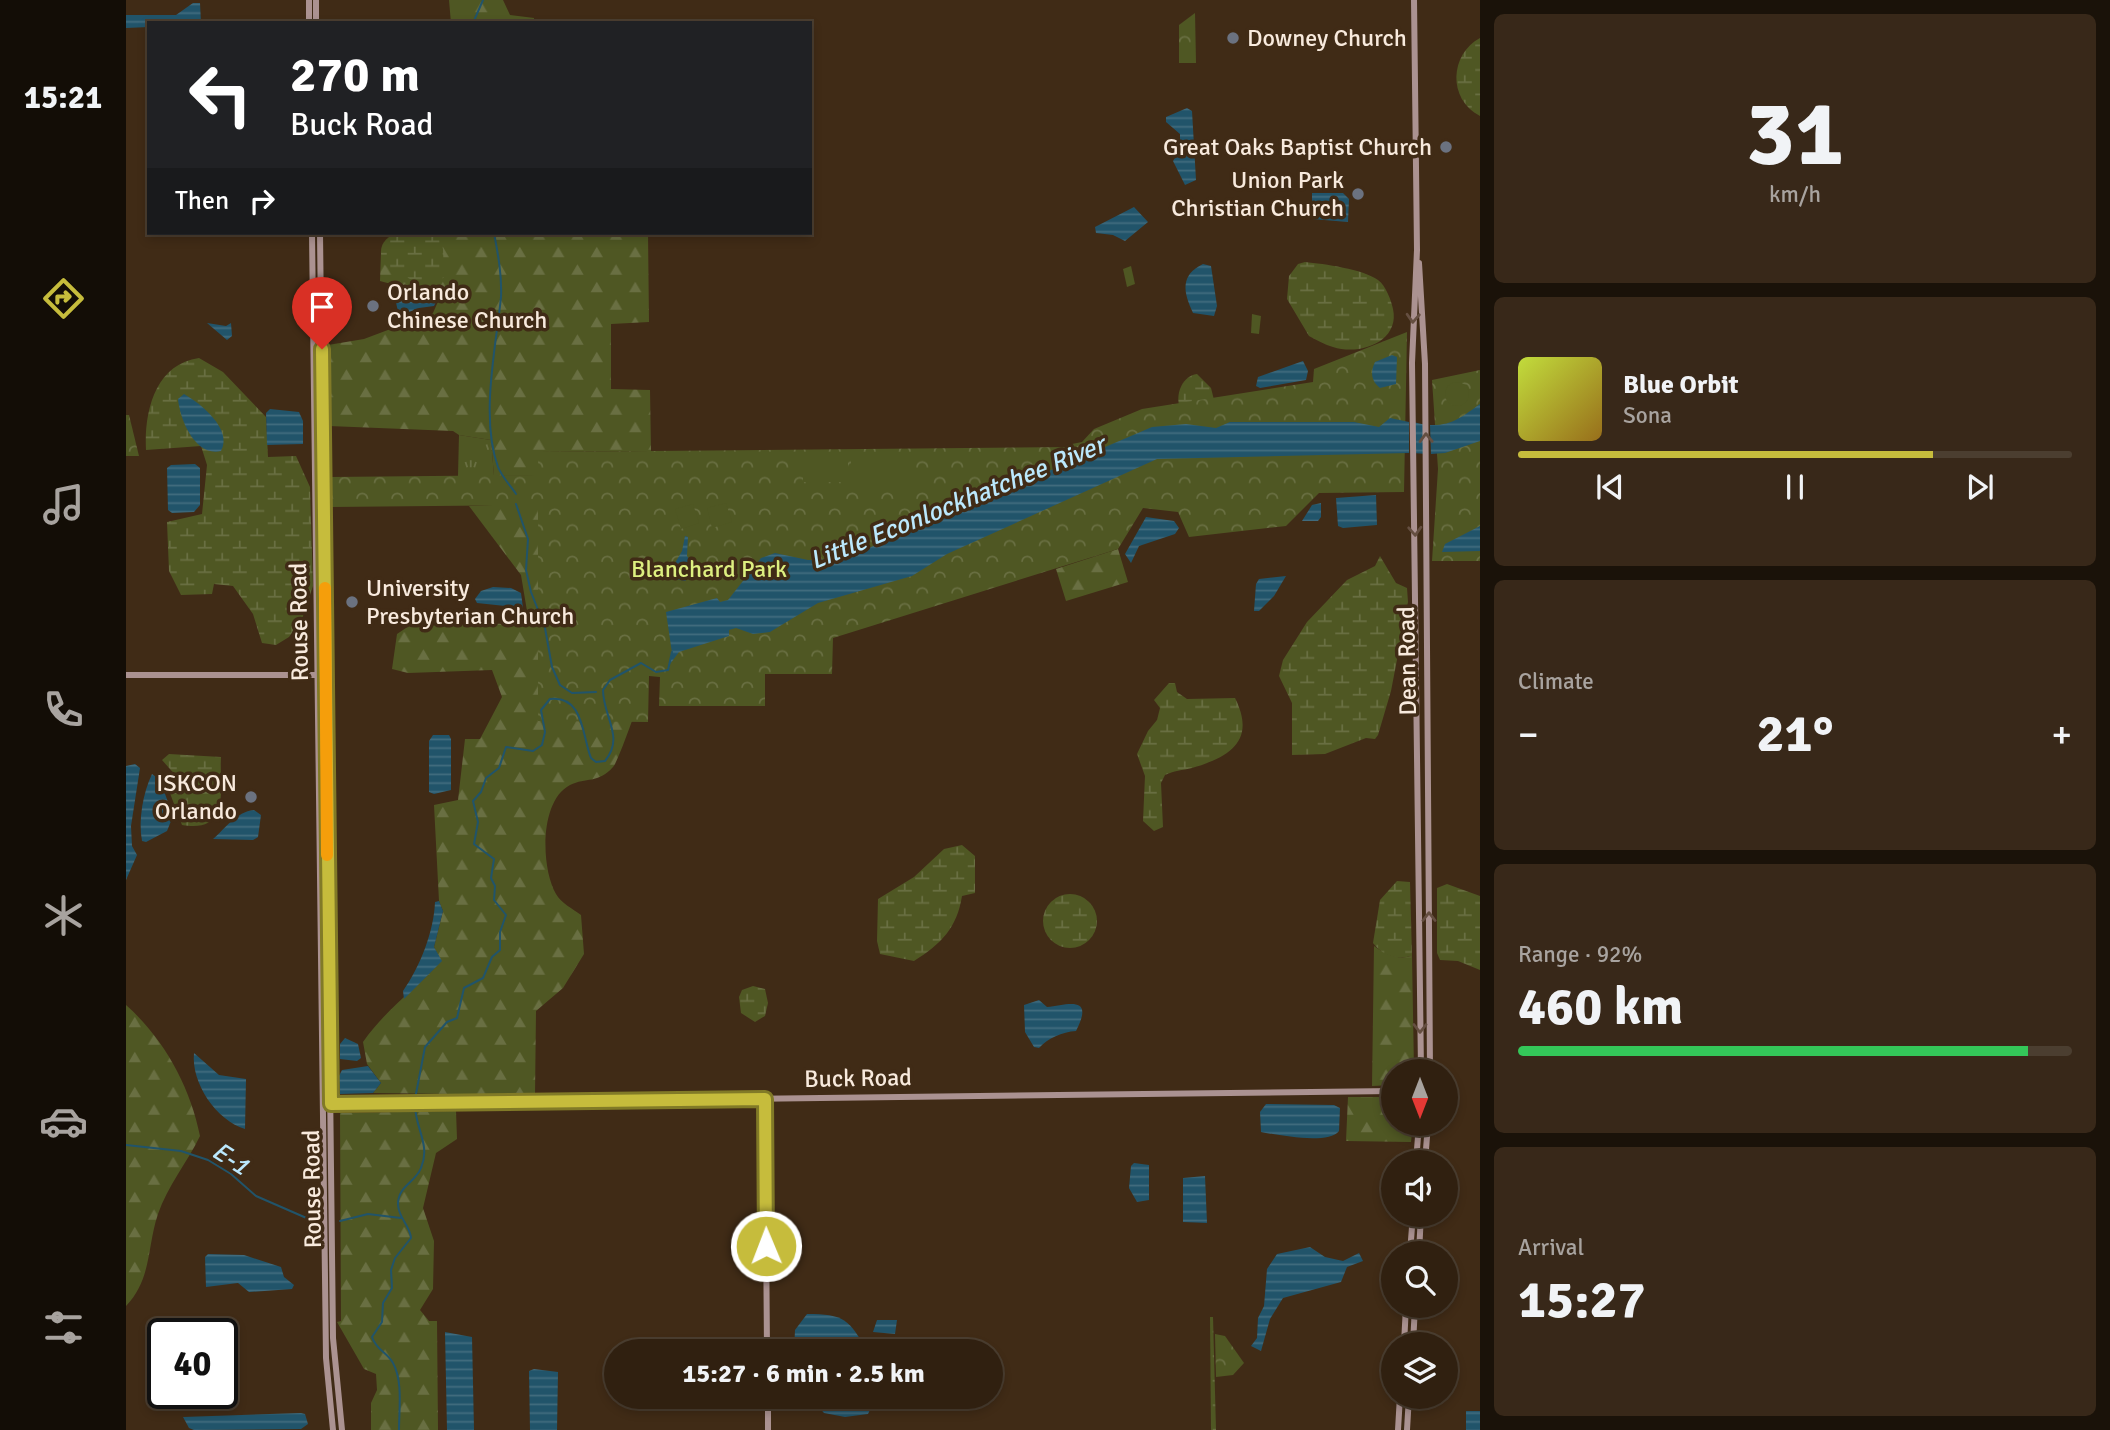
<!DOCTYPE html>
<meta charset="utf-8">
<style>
body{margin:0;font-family:Signika,sans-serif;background:#382819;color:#f1f3f6;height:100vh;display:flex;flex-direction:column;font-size:26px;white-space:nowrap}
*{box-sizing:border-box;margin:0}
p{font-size:23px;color:#a8a39f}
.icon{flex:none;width:38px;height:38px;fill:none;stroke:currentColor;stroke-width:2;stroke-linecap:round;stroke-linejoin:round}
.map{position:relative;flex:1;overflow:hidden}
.drawer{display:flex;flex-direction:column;gap:14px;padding:14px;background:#1a1209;width:630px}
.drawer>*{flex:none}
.banner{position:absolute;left:21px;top:21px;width:665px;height:214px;border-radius:0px;box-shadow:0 4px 10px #0003,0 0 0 2px #4b3e30;background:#202124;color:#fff;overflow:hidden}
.needle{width:46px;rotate:180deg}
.tools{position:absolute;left:1255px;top:1059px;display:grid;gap:14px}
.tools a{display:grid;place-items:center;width:77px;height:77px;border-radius:50%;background:#302010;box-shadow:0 4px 10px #0003,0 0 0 2px #4b3e30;font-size:35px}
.speed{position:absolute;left:21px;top:1318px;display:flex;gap:14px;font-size:35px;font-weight:700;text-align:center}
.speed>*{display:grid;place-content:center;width:91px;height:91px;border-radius:50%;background:#302010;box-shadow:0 4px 10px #0003,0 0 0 2px #4b3e30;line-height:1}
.speed .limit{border:4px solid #111;border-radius:10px;background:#fff;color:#111}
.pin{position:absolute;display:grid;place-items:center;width:60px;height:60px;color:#fff;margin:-72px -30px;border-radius:50% 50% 50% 0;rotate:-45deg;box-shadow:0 0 7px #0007}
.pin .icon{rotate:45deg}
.me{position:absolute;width:77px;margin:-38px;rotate:359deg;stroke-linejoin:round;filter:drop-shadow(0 0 5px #0008)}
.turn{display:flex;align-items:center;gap:24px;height:147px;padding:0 28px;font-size:32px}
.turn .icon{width:91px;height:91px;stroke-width:2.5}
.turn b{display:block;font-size:49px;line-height:60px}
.then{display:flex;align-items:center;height:66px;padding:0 28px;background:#0003;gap:14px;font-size:26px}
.big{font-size:52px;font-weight:700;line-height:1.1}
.drawer .tile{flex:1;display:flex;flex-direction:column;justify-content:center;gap:10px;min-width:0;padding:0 24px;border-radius:10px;background:#382819}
.drawer .dial{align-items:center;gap:0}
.dial b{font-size:91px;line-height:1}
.song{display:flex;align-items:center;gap:21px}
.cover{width:84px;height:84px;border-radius:10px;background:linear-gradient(135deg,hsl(70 70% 55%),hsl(40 70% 35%))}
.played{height:7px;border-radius:4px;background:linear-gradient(90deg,#c6bc3c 75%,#4b3e30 75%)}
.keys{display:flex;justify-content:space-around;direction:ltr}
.heat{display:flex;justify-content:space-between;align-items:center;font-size:38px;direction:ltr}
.charge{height:10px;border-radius:5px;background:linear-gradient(90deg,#34c759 92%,#4b3e30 0)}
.trip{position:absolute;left:478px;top:1339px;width:399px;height:70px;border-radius:35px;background:#302010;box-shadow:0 4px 10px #0003,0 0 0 2px #4b3e30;font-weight:700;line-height:70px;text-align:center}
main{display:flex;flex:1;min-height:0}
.dock{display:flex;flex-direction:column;width:126px;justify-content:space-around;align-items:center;background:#130d06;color:#a8a39f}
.dock .icon{width:49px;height:49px}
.dock .selected{color:#c6bc3c}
.dock b{font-size:32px;color:#f1f3f6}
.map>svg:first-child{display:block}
.grass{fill:url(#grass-tufts)}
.forest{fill:url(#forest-firs)}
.wetland{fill:url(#wetland-marsh)}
.park{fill:url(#park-crowns)}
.pitch{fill:#4f5723}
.water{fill:url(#water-rules)}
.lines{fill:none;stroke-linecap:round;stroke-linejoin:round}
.stream{stroke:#21546a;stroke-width:2}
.secondary{stroke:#ab9291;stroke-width:6}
.oneway{stroke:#654f41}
.route-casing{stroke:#817a27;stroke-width:18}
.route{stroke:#c6bc3c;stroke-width:12}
.slow{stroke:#f59e0b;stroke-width:12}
.worship-dot{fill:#6b7280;stroke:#402b16;stroke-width:2.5}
.labels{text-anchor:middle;stroke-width:7;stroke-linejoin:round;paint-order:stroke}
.poi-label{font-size:24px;fill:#f8eadd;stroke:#402b16;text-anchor:start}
.park-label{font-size:24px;fill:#ddef80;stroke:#402b16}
.street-label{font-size:24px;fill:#f8eadd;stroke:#402b16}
.water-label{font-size:26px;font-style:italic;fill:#bbe8fd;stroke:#402b16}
</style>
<main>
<nav class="dock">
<b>15:21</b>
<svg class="icon selected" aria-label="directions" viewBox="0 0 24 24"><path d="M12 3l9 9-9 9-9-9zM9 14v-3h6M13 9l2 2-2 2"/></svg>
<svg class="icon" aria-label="music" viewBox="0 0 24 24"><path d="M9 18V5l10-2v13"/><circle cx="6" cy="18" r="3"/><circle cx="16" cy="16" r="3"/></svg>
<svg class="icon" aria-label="phone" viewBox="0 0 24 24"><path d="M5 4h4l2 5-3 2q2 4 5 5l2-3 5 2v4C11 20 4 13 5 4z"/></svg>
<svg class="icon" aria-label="climate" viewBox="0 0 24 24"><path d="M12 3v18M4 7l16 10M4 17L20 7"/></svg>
<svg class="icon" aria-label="car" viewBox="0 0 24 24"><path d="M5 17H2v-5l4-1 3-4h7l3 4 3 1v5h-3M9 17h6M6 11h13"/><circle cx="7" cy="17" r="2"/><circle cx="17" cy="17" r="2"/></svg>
<svg class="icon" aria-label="filters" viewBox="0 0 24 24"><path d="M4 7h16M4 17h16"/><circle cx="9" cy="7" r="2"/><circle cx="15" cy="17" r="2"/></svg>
</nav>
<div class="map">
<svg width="1354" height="1430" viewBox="0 0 1354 1430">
<defs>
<pattern id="grass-tufts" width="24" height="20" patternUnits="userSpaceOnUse" patternTransform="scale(1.75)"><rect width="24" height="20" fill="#4f5723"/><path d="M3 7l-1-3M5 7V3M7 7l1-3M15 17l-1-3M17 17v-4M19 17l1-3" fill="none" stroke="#696f42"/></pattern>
<pattern id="forest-firs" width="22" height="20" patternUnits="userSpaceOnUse" patternTransform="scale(1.75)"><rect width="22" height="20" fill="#4f5723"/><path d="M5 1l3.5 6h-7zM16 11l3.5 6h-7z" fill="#696f42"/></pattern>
<pattern id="wetland-marsh" width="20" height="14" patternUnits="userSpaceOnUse" patternTransform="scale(1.75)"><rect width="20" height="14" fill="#4f5723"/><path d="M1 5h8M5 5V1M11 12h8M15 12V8" fill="none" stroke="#696f42"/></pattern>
<pattern id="park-crowns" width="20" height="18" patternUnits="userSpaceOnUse" patternTransform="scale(1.75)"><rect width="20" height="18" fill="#4f5723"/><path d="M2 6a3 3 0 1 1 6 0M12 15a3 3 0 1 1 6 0" fill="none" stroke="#696f42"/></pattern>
<pattern id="water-rules" width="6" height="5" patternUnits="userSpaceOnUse" patternTransform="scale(1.75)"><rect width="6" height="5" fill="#21546a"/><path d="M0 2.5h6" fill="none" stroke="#426d7f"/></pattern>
</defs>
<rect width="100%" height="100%" fill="#402b16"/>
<polygon class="grass" points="333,435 365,440 368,476 332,476"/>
<g class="forest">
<polygon points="323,0 377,0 384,15 408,18 408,23 325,23"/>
<polygon points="290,233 522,233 523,322 485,324 485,389 524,390 525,451 413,452 412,475 368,476 365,440 333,435 327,431 203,426 202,345 238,339 307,313 314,297 254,281 255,252"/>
<path d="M414,503L523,676C516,691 493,761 487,767C472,784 460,777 444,785C413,801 415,868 430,894C435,903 447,909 455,915L458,954L437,988L410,1011L409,1095L247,1093L255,1083L241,1064L237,1042C261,1008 288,991 315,961L308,947L317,911L313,901L308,805L332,800L339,739H354L376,697L366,670L282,673L266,669L271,634L283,626L403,623L395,575L343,506Z"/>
<polygon points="992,549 1002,582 940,601 930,569"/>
<path d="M1248,946C1260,955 1272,960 1286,956L1288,1071H1267V1085L1246,1086Z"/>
<path d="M0,1005C38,1039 64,1086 74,1136C62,1161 41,1187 32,1214C21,1246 26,1279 0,1306Z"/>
<polygon points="1222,1097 1267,1097 1267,1124 1287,1124 1285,1142 1220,1141"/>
<polygon points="330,1111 331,1139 310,1153 297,1208 308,1241 307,1289 294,1310 303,1321 311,1321 312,1430 245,1430 245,1403 251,1390 250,1374 238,1369 211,1322 215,1321 214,1113"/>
</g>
<g class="wetland">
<path d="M1354,38V116C1321,99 1324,54 1354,38Z"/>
<path d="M274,233H312L317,249L318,277L313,282L284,279L260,266C249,250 257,236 274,233Z"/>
<path d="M1179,262C1198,264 1237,269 1252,280C1260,286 1265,300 1267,309C1274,341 1235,356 1207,347C1199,345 1191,340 1183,336L1161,299L1163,276L1172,264Z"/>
<path d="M73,358L97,372L140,417L142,457L170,456L184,487L187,586L176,619L163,637L150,645L136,643L127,614L107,586L88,584L86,594L55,595L43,571L41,522L76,514L81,465L75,446L20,450C18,412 29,364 73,358Z"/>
<path d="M1071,374L1085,388L1088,400L1053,405C1050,392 1057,376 1071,374Z"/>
<polygon points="1254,556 1270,583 1281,588 1282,602 1265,691 1252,735 1249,739 1240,738 1199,754 1166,755 1166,703 1153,676 1157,660 1181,622 1221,580 1249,566"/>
<path d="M1043,683H1049L1051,692L1061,699L1109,698C1130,740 1105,757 1066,768C1057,770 1047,771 1039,775L1035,783L1037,827L1028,831L1017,821L1019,776L1011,754L1022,731L1031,720L1034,708L1028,700Z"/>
<path d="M43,754L95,757C93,786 106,834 56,825L42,788L51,777L36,760Z"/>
<path d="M836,845L849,856V893L836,896C831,928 815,944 788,961L754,954L751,941L752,899L788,877L818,849Z"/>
<path d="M1271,881L1284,882L1286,956C1271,960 1257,956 1247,943L1254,900Z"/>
<polygon points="1321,884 1354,896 1354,970 1332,961 1314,960 1311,953 1311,888"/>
<circle cx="944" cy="921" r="27"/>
<polygon points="627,986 639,989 642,1003 639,1016 629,1022 615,1013 613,997 616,990"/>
<polygon points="1084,1317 1087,1317 1090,1430 1085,1430"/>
</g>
<g class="park">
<polygon points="1069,13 1070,63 1053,63 1053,25"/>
<polygon points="1281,332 1278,492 1193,493 1160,526 1063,537 1052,512 1017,508 992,549 707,638 706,674 639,674 639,706 533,706 534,677 523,676 522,722 412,721 412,505 204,507 204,477 412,475 412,452 945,447 946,444 956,442 968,429 1016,409 1187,382 1188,369"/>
<polygon points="1354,370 1354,561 1306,561 1312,469 1306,380"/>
<polygon points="0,415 3,415 13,456 0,456"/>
<polygon points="1089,1334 1099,1336 1118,1363 1107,1375 1090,1377"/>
</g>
<g class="pitch">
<polygon points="1005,266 1009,284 1001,287 997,269"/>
<polygon points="1126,314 1135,316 1133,334 1125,333"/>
<circle cx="1331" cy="394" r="12"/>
<rect x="677" y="455" width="45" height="27"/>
<rect x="725" y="455" width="63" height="32"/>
<polygon points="600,503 606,522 586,528 581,508"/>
<polygon points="567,504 573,523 555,529 549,509"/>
</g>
<g class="water">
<polygon points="67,3 74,3 75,23 23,23 23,27 0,28 0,15 50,15"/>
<polygon points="1061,108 1066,111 1070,180 1059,185 1047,161 1054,150 1054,134 1040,122 1040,117"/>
<polygon points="1186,193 1217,193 1223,199 1222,222 1186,219"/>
<polygon points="1008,207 1022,222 999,241 987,235 970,233 969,227"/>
<path d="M1077,264L1085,266L1091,306L1088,316L1067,313C1057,292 1054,275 1077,264Z"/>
<polygon points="273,296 283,302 311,300 308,306 293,308 273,316 269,298"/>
<polygon points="81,323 100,326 105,323 106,336 101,340"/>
<path d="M1266,355L1271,357L1270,384L1254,388C1245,381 1244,372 1249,362Z"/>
<polygon points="1177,361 1182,371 1180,380 1134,388 1130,386 1132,377"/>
<path d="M58,394C74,403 107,429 95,451C69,457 54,420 52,399Z"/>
<path d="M1354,404V441L1319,453L1305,454L1304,425C1326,426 1337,416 1354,404Z"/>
<polygon points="144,409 173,412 177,421 177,444 141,445 140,413"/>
<polygon points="1264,418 1283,422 1283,453 1031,459 821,554 786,576 692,603 644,632 627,634 610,628 603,630 603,636 553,652 544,664 546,653 540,612 591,598 594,602 602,600 635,558 649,553 682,560 717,559 1026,427 1060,424 1090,428 1104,422 1228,422 1253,427"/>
<polygon points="1287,422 1300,425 1301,454 1287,453"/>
<polygon points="69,464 74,468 74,505 68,512 46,513 42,510 41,468 45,465"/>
<polygon points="1250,495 1251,525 1217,528 1212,526 1210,498"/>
<polygon points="1195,503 1195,517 1192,521 1176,521 1186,505"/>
<polygon points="1020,517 1048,521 1053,528 1049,534 1013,546 1005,563 999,554"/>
<polygon points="1354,526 1354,551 1316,552 1319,544"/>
<polygon points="559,536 562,537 561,556 567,565 567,574 559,581 549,579 545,570 556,551"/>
<polygon points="1160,576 1148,596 1133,611 1128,611 1130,584 1133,579"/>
<polygon points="367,587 385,588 395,593 397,608 351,603 349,599 355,591"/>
<polygon points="307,735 323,735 325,739 325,790 308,794 303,792 303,741"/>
<polygon points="9,764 14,768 5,826 6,846 11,855 0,880 0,766"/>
<path d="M26,774L34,780L47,816L41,831L20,842L16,841C12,820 17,793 26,774Z"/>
<path d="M128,810L135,815L132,837L127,840L87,839C100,828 110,812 128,810Z"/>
<path d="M313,901L317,911L308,947L316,961L278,999L277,991C294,967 308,931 309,902Z"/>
<path d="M913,1000L921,1007C941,1005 969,994 950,1031C936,1032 922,1038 913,1048L908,1047L899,1032L898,1005Z"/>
<polygon points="219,1038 232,1044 235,1058 231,1061 214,1059 214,1044"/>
<path d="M68,1053L93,1075L120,1079L119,1129C90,1120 65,1083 68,1053Z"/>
<polygon points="242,1066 255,1083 247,1093 214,1094 213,1076 216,1070"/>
<path d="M1140,1104L1208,1105L1214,1108L1213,1131C1202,1145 1152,1135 1135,1132L1134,1112Z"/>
<polygon points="1008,1163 1023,1165 1023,1200 1011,1202 1003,1188 1005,1166"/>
<polygon points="1079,1176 1081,1223 1057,1222 1057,1178"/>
<polygon points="1184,1247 1199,1257 1217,1261 1233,1253 1237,1261 1221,1267 1215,1282 1157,1298 1144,1319 1135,1351 1125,1346 1131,1338 1132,1318 1138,1306 1141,1269 1151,1254"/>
<polygon points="82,1254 118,1255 155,1267 158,1277 168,1285 166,1289 123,1292 112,1283 80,1287 79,1257"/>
<path d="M681,1314C718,1314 723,1319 741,1351H668L669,1330Z"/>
<polygon points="751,1320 771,1320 769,1334 747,1332"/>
<polygon points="319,1332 346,1337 348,1430 321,1430"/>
<polygon points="408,1369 432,1372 431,1430 404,1430 403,1371"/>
<polygon points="684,1397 750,1397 742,1414 719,1417 698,1413"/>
<rect x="1340" y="1411" width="14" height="19"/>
<polygon points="175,1413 179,1414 182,1424 175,1429 68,1430 63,1428 57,1417"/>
</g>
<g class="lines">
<g class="stream">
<polyline points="347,23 357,0"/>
<path d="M368,233C372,254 376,275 375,297C370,347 354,418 372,467C376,477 384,485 390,494"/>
<polyline points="390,504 402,539 400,570 405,592 419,628 426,667 434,685 446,693 470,692"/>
<path d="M289,1099L299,1047L321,1022L331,1018L338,988L357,978L366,957L374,950V932L380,915L368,900L369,886L365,878L368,859L348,844L352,822L347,801L355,792L360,778L373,768L380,747L407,751L416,745L419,732L415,710L424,699C458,695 456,736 465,758L470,762L479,761C499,737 477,717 477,690L484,680L515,663L530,672L542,670L546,652"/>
<polyline points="0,1145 55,1151 82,1160 105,1174 130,1196 185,1220"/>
<polyline points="214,1221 242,1214 275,1218"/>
<path d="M273,1430C273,1409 277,1381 267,1363C261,1352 250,1350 246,1337L256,1322L257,1303L266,1288L265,1270L269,1258L285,1238C284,1225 272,1218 272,1204C272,1186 289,1183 295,1168C305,1145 289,1128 289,1105"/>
</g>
<g class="secondary">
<polyline points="183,0 183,23"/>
<polyline points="190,0 190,23"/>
<polyline points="1288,0 1291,250 1286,363 1295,1071"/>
<polyline points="186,233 200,1358 207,1430"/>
<polyline points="194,233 207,1338 216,1430"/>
<polyline points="1293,263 1299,364 1304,1071"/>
<polyline points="0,675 195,675"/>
<polyline points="639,1099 641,1351"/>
<polyline points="202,1104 1267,1091"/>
<polyline points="1290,1162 1293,1124"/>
<polyline points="1299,1162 1302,1124"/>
<polyline points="1284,1253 1287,1214"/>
<polyline points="1293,1253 1295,1214"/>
<polyline points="1278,1344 1280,1306"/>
<polyline points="1287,1344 1289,1306"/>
<polyline points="642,1396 642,1430"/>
<polyline points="1272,1430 1274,1396"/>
<polyline points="1281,1430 1283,1396"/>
</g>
</g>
<defs><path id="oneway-chevron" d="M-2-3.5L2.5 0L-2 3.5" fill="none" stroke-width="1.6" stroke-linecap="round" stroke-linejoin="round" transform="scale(1.75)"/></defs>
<g class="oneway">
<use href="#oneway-chevron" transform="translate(1287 318) rotate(93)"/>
<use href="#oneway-chevron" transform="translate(1300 438) rotate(-91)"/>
<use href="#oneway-chevron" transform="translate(1289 531) rotate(87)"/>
<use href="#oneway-chevron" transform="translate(1303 917) rotate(-90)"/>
<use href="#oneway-chevron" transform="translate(1294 1028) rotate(90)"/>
</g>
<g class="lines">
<defs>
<polyline id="route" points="196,349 205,1104 639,1099 640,1246"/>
</defs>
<use href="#route" class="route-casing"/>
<use href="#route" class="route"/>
<polyline class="slow" points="199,588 201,855"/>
</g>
<g class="worship-dot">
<circle cx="1107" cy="38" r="7"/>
<circle cx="1320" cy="147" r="7"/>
<circle cx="1232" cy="194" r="7"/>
<circle cx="247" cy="306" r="7"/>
<circle cx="226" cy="602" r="7"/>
<circle cx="125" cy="797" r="7"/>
</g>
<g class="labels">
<g class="poi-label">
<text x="1121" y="46">Downey Church</text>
<text x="1306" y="155" text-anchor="end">Great Oaks Baptist Church</text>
<text x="1218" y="188" text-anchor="end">Union Park<tspan x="1218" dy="28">Christian Church</tspan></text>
<text x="261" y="300">Orlando<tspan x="261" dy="28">Chinese Church</tspan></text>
<text x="240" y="596">University<tspan x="240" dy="28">Presbyterian Church</tspan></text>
<text x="111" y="791" text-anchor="end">ISKCON<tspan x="111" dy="28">Orlando</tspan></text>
</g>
<g class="park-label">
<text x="583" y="577">Blanchard Park</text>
</g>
<g class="street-label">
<text transform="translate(173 622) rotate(-91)" y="8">Rouse Road</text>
<text transform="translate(1281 661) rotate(-91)" y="8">Dean Road</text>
<text transform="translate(732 1078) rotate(-1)" y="8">Buck Road</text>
<text transform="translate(186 1189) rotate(-91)" y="8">Rouse Road</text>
</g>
<g class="water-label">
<text transform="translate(831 502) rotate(-22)" y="9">Little Econlockhatchee River</text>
<text transform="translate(105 1158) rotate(33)" y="9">E-1</text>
</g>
</g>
</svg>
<div class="tools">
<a><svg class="needle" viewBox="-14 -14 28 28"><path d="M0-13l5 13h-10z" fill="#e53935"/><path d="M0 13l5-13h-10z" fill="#a8a39f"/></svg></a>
<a><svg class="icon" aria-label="sound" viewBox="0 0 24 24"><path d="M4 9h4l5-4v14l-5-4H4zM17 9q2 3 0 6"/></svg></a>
<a><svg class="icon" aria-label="search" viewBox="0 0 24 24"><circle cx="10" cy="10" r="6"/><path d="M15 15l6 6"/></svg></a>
<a><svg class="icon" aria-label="layers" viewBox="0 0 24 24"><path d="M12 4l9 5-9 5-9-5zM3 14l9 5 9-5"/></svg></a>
</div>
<div class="speed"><div class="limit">40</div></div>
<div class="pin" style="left:196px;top:349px;background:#d93025"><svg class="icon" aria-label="arrive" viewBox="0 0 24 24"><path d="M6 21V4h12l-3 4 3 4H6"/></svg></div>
<svg class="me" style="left:640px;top:1246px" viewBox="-20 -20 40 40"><circle r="17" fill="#c6bc3c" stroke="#fff" stroke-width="3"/><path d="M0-11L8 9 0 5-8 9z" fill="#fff"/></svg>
<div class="trip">15:27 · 6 min · 2.5 km</div>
<div class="banner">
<div class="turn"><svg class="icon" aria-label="left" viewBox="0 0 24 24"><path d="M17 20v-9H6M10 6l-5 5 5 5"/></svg><div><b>270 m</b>Buck Road</div></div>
<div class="then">Then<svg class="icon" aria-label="right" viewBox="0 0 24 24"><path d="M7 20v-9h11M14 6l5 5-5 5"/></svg></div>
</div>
</div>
<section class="drawer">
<div class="tile dial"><b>31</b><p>km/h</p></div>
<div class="tile">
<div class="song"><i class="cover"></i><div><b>Blue Orbit</b><p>Sona</p></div></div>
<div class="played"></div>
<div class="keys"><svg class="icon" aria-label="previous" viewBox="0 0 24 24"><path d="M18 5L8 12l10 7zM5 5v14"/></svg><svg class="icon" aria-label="pause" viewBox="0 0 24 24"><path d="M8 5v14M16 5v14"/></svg><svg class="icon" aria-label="next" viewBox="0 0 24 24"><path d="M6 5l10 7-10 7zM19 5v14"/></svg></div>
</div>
<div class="tile"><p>Climate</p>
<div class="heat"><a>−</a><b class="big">21°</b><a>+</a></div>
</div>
<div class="tile"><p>Range · 92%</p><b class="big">460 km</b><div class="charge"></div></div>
<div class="tile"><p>Arrival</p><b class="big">15:27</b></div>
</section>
</main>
